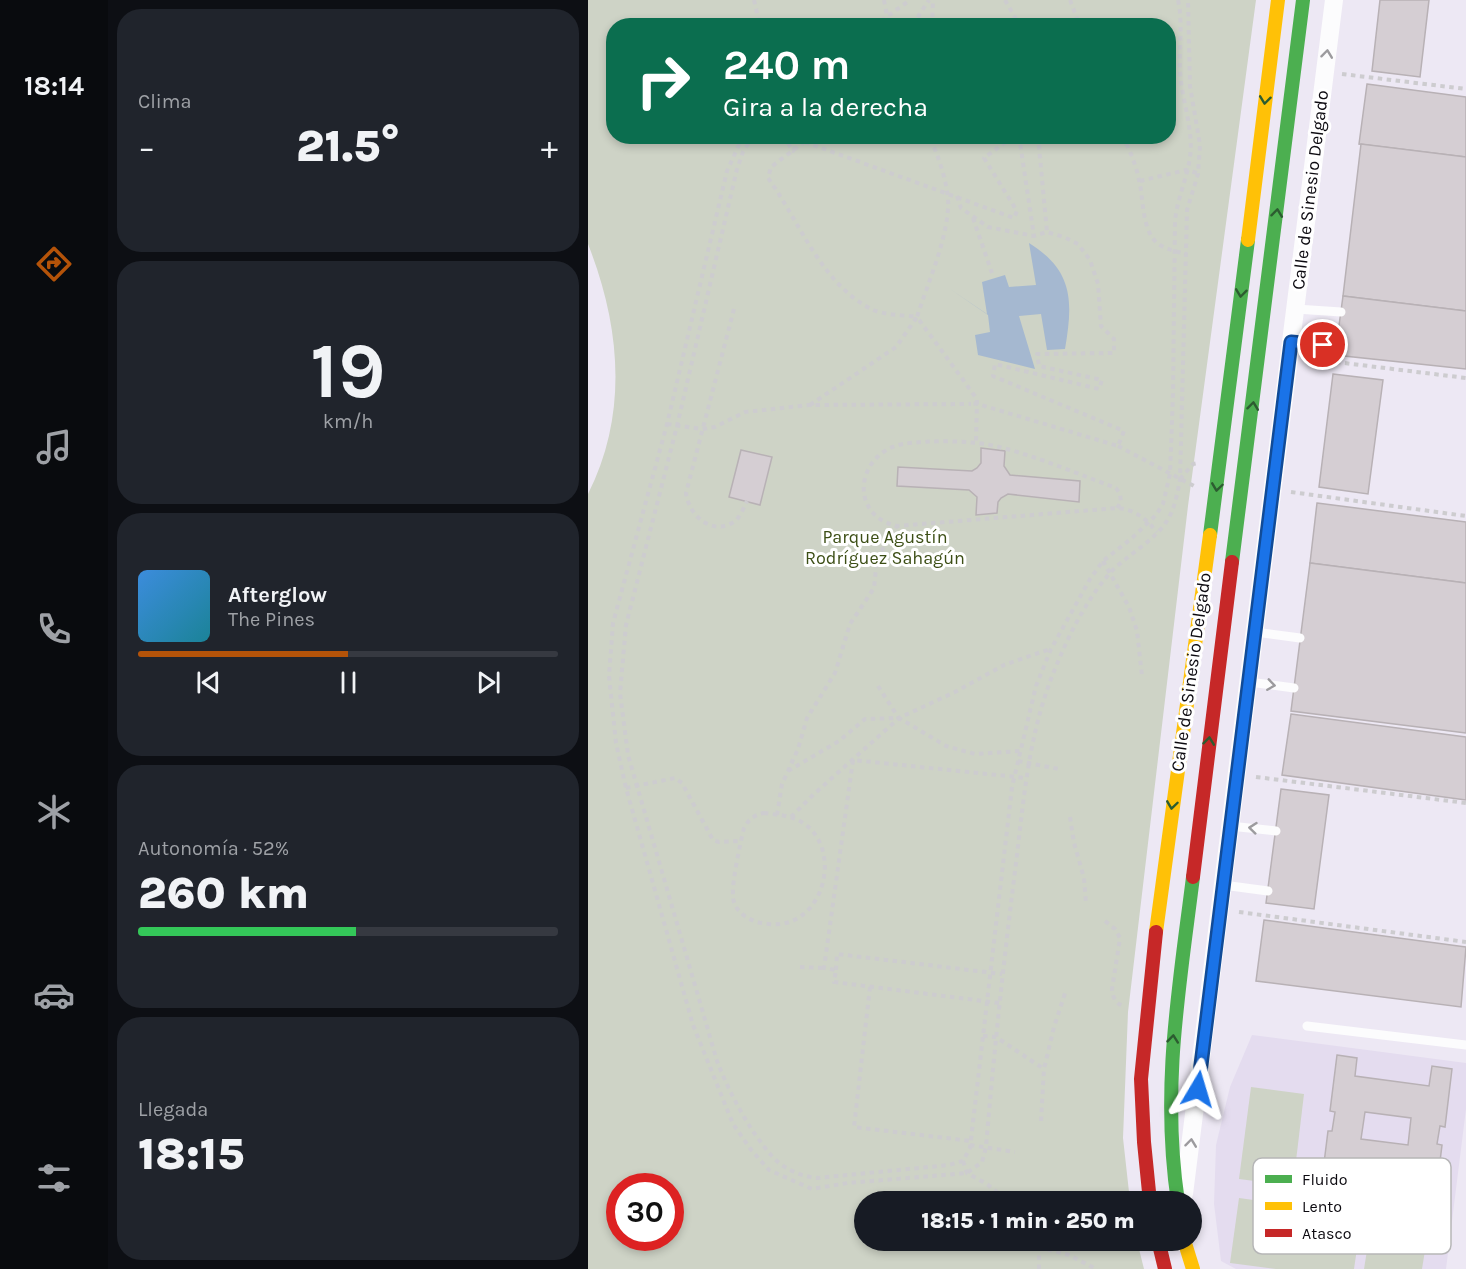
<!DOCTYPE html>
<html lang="es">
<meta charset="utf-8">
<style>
body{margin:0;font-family:Karla,sans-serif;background:#20242c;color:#f1f3f6;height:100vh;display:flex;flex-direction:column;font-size:22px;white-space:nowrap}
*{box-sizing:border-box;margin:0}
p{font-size:20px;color:#9ea1a6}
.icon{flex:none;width:33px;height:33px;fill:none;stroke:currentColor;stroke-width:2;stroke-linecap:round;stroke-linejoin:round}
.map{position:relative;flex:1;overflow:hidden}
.details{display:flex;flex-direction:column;gap:9px;padding:9px;background:#0d0f14;width:480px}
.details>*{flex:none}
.banner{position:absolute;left:18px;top:18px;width:570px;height:126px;border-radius:24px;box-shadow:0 3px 9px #0003;background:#0b6e4f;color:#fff;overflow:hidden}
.speed{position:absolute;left:18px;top:1173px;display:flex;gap:12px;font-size:30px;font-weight:700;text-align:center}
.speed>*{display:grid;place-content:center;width:78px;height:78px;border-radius:50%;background:#171b24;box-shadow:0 3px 9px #0003;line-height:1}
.speed .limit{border:9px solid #d22;background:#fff;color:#111}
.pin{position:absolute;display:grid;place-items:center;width:51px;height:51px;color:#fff;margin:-26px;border:3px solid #fff;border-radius:50%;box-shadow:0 2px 6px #0007}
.me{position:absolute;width:66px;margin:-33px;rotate:7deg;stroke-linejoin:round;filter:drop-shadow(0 0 4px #0008)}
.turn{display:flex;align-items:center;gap:21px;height:126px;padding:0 18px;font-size:27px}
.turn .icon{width:78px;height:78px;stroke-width:2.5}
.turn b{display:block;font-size:42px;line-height:51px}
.big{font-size:45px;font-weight:800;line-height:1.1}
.details .tile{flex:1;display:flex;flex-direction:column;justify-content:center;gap:9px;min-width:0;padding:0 21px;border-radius:24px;background:#20242c}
.details .dial{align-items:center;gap:0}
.dial b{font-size:78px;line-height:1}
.song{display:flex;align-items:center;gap:18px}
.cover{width:72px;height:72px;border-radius:9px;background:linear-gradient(135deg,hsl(210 70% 55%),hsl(190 70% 35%))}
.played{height:6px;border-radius:3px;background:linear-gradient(90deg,#b45309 50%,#363941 50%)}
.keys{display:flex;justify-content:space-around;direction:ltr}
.heat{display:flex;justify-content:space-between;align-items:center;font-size:33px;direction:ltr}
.charge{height:9px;border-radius:4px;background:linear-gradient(90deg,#34c759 52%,#363941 0)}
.trip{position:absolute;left:266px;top:1191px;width:348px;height:60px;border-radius:30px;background:#171b24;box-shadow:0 3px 9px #0003;font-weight:800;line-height:60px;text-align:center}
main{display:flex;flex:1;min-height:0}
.dock{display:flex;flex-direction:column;width:108px;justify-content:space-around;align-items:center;background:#090b0e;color:#9ea1a6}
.dock .icon{width:42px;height:42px}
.dock .current{color:#b45309}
.dock b{font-size:27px;color:#f1f3f6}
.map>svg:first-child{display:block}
.built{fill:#e4dcef}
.green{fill:#ced3c6;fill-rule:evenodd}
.water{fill:#a5b8d0}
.building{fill:#d5ced3;stroke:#b8b1b5;stroke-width:1.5;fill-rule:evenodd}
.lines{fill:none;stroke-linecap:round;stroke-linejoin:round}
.path{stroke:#cdcccf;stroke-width:4;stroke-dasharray:4.5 4.5;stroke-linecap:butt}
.lane{stroke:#fcfcfd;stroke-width:9}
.street{stroke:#fcfcfd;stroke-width:18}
.fast{stroke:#4caf50;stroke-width:14}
.slow{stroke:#ffc107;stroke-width:14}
.jam{stroke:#c62828;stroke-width:14}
.oneway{stroke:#9c9b9e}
.oneway2{stroke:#2c5c30}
.route-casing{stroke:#114b97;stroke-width:15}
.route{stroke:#1a73e8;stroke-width:10}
.labels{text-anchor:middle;stroke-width:6;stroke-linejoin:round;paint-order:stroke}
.street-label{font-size:18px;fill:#0c0a10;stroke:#fff}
.park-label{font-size:18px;fill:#3c4e15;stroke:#fff}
.key{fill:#fff;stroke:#b6b6b7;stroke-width:1.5}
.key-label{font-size:16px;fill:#0c0a10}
</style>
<main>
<nav class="dock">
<b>18:14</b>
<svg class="icon current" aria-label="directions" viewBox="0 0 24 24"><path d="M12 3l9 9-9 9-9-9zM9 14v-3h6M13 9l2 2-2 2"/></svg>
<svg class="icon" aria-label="music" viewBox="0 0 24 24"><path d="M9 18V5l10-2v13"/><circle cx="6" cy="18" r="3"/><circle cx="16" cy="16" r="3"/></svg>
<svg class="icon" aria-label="phone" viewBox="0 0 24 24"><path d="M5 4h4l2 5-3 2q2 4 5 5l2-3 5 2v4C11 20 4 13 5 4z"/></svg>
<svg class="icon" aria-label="climate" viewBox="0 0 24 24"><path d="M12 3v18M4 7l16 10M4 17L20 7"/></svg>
<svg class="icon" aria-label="car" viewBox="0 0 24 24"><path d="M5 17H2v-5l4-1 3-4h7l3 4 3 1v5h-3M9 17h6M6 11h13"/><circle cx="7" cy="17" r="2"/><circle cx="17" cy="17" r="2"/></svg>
<svg class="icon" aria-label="filters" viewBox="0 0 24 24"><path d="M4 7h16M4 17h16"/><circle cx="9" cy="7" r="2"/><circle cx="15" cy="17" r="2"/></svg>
</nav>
<section class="details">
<div class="tile"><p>Clima</p>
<div class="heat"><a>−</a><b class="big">21.5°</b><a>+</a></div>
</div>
<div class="tile dial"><b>19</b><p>km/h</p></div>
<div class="tile">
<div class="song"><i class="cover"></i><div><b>Afterglow</b><p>The Pines</p></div></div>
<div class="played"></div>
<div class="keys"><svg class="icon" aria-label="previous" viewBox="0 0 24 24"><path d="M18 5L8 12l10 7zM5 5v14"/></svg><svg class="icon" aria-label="pause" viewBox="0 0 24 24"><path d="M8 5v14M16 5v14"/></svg><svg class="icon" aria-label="next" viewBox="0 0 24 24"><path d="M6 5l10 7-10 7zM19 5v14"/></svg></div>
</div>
<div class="tile"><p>Autonomía · 52%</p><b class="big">260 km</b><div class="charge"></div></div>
<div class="tile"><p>Llegada</p><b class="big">18:15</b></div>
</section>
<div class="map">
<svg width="878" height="1269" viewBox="0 0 878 1269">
<rect width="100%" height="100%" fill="#ede8f4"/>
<polygon class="built" points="664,1035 878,1063 878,1109 858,1269 648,1269 633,1261 626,1204 628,1145 642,1087"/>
<g class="green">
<path d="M0,0H668L600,506L540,1012L535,1138L542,1201L276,1202V1240L549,1241L556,1269H0V494C41,413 32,325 0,244ZM26,26H580V136H26ZM32,1186H82V1238H32Z"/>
<polygon points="663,1087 716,1094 705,1186 651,1179"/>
<polygon points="651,1198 774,1215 766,1269 688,1269 642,1263"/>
<polygon points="786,1207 843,1213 834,1269 776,1269"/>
</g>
<path class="water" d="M441,243C486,271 485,302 477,349L459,350L453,314L431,316L447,369L390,355L387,335L402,332L400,315L362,289L399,314L394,282L417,275L421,287L448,285Z"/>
<g class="building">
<polygon points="792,0 841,0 832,77 784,71"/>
<polygon points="779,84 878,97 878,157 771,144"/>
<polygon points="773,144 878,157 878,311 755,296"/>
<polygon points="755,296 878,311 878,369 747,355"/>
<polygon points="745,374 795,380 780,494 731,487"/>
<polygon points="393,448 417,451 416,466 422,475 492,481 491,502 420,494 413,498 410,502 409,513 388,515 389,497 381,490 309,486 310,467 384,471 389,468 393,463"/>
<polygon points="153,450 184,457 172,505 141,497"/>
<polygon points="729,503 878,522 878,583 722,563"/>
<polygon points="722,563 878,583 878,733 703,711"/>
<polygon points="703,714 878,737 878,800 694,775"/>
<polygon points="693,789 741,795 726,909 678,903"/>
<polygon points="676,920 878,947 873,1007 668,981"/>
<path d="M749,1055L769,1058L767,1076L841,1086L844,1066L864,1069L857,1127L852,1126L849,1144L854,1145L847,1202L827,1199L829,1181L755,1171L752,1190L733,1187L740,1131H744L747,1112L742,1111ZM777,1112L823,1118L820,1145L773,1139Z"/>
</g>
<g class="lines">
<g class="path">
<polyline points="166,0 172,26"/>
<polyline points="296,0 301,26"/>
<polyline points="417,0 432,26"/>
<polyline points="482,0 492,26"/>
<polyline points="286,26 322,0"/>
<polyline points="327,26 331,15 341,0"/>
<polyline points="344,26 345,0"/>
<polyline points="754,74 878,89"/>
<path d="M155,136L139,171L79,424L25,623L21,676L28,743L38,788L105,1025L145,1124L164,1151L181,1170L224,1189L260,1183L379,1173L394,1162L398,1147C406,1052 416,958 428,863C436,797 441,731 467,669C480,636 498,601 521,574C540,553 573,539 584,511C588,501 590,490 592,480L599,210L610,174L612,145L602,86L600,0"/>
<path d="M165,136L155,152L149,169L89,426L38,625L32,693L40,755L129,1061C141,1092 161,1130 183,1155C195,1169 212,1176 229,1178L361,1165L375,1161L382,1148L424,787L448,686L463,649L502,579L515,561L544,538L568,515L575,504L582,474L585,395L587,221C589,199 599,179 602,157C606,129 593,98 592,70C591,46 595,23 590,0"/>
<polyline points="195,136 205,151 213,136"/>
<path d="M224,136L183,167L180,178C212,222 232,282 283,309C295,315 315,315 329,317C340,282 357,246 360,209C362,189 350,154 341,136"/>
<polyline points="431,136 446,236"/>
<polyline points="450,136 459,232"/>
<path d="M534,136C542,150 548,165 551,180C556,199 553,233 572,245C580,250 590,252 599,254"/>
<polyline points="217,142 426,218 429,211 396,158 426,136"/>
<polyline points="552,181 598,170 609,173"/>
<polyline points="369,196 373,208 400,227 446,236 459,232 476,237 490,244 502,260 510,284 513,326 526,339 526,353 449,354 451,366 514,380 511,389 407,364 405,376 536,431 530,446 390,404 381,403"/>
<polyline points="385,218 404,273"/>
<path d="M146,309L98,493C100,513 121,534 142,524C151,521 155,509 159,501"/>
<polyline points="748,362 878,378"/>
<polyline points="222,405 308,347 329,317 389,399 388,442"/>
<polyline points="79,424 114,429 127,427 157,412 221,405 383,404"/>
<polyline points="530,446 606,486"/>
<polyline points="592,479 605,464 610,463"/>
<polyline points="703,492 878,516"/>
<path d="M529,508L533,502L532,494L528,488C490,474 451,457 411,447C386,440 340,440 315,444C269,452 259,515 309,526L529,508C548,510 557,518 569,532"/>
<polyline points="515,561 541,607 549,631 554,676"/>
<polyline points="290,686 310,717"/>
<polyline points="430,761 471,769"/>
<polyline points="200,771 251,741 277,719 311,718 358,746 387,754 432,751"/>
<polyline points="668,777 878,803"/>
<polyline points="38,788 87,778 94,783 125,840 131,842 153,841"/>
<path d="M176,813C189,815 204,815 215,823C256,849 236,930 181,924C175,923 169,923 164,920C154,916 145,907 145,896C144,880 152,845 156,828C161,819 166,815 176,813Z"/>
<polyline points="189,815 194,784 210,749 219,718 247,673 262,624 286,588 289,558 309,526"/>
<polyline points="203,817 226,794 311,718 367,692 416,665 462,649"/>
<polyline points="482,817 486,843 496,878 498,904"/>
<polyline points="651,912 878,942"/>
<path d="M517,921L527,929L532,938L524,989C525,997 527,1004 536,1006"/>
<polyline points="212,967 236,968"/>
<polyline points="248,970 249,954 414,974"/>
<polyline points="282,987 266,1127 383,1141"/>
<polyline points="411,1003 246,982 248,970 236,968 265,760 438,778"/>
<polyline points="395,1036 408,1037 456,1069"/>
<polyline points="453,1121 456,1069 466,1027 478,990"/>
<polyline points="382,1145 427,1152"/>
<polyline points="375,1161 379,1173 399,1184 421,1202"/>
<polyline points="451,1247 481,1255 508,1269"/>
<polyline points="451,1269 451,1240"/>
</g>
<g class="lane">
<polyline points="708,309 753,312"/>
<polyline points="703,342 748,346"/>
<polyline points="667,632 712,638"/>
<polyline points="661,682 706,688"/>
<polyline points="642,826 688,831"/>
<polyline points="635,885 680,891"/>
<polyline points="719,1026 878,1045"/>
</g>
<polyline class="street" points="596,1194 746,0"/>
<g class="fast">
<polyline points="622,535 660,240"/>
<polyline points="644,562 715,0"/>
<path d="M590,1202C573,1089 591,989 605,877"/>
</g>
<g class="slow">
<polyline points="660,240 690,0"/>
<polyline points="568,932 622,535"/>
<polyline points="596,1240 605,1269"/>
</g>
<g class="jam">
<polyline points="605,877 644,562"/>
<polyline points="562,1202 556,1142 553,1079 568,932"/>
<polyline points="570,1240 577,1269"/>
</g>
</g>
<defs><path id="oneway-chevron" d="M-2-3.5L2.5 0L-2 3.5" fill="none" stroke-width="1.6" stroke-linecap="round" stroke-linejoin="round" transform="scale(1.5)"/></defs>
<g class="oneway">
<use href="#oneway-chevron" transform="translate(739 54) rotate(-83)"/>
<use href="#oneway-chevron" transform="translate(683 685) rotate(8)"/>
<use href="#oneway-chevron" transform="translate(665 828) rotate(-174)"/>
<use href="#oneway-chevron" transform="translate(603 1143) rotate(-83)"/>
</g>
<g class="oneway2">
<use href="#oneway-chevron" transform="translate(677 100) rotate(97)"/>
<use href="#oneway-chevron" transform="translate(689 213) rotate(-83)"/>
<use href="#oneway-chevron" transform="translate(653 293) rotate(97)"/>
<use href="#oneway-chevron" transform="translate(665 406) rotate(-83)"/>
<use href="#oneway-chevron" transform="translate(629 487) rotate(98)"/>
<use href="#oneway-chevron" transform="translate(621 741) rotate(-83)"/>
<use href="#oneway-chevron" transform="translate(584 805) rotate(98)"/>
<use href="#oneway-chevron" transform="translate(585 1039) rotate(-84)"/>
</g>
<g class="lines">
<defs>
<polyline id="route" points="610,1089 703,342 735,345"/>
</defs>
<use href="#route" class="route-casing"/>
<use href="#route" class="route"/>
</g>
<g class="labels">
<g class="street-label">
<text transform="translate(722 190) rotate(-83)" y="6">Calle de Sinesio Delgado</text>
<text transform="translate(603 672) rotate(-82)" y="6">Calle de Sinesio Delgado</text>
</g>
<g class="park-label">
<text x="297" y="543">Parque Agustín<tspan x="297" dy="21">Rodríguez Sahagún</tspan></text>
</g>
</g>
<rect x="665" y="1158" width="198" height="96" rx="9" class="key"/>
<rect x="677" y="1175" width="27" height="8" fill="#4caf50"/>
<rect x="677" y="1202" width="27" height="8" fill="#ffc107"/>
<rect x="677" y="1229" width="27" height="8" fill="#c62828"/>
<g class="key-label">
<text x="714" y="1185">Fluido</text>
<text x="714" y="1212">Lento</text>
<text x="714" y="1239">Atasco</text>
</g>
</svg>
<div class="speed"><div class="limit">30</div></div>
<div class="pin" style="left:735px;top:345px;background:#d93025"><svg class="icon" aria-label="arrive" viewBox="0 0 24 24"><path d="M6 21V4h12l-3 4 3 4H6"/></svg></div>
<svg class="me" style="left:610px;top:1089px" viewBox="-20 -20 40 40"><path d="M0-17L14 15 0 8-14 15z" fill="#1a73e8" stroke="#fff" stroke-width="4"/></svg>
<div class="trip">18:15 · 1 min · 250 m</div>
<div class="banner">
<div class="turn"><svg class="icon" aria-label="right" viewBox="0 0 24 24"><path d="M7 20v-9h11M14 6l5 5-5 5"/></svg><div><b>240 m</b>Gira a la derecha</div></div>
</div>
</div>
</main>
